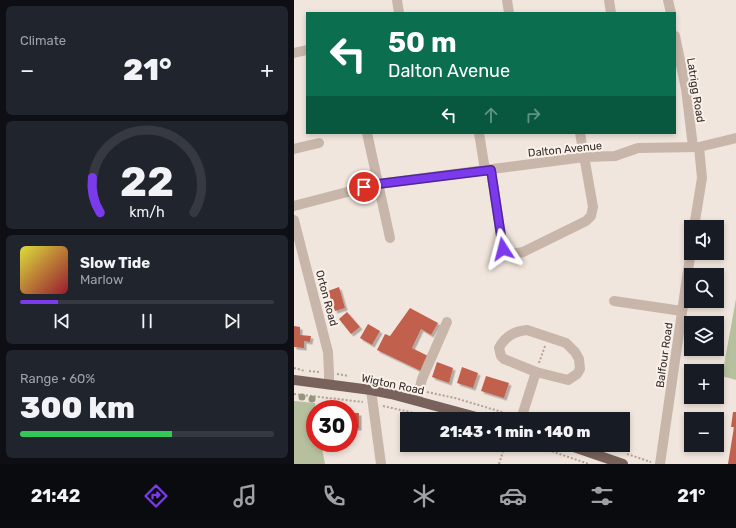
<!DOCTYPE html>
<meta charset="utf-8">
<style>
body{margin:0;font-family:Rubik,sans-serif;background:#20242c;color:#f1f3f6;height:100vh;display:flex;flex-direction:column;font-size:15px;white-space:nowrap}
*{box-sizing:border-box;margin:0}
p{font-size:13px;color:#9ea1a6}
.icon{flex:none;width:22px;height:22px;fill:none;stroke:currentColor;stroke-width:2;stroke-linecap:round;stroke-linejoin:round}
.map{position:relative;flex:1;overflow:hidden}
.sheet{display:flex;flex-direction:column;gap:6px;padding:6px;background:#0d0f14;width:294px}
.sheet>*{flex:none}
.banner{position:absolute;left:12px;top:12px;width:370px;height:122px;border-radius:0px;box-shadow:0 2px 6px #0003;background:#0b6e4f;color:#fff;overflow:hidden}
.tools{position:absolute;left:390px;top:220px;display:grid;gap:8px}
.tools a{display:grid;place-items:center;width:40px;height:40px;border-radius:0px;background:#171b24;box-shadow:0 2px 6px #0003;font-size:20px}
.speed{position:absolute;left:12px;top:400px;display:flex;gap:8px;font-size:20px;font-weight:700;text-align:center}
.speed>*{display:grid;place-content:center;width:52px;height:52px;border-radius:50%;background:#171b24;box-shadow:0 2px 6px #0003;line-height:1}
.speed .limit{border:6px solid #d22;background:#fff;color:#111}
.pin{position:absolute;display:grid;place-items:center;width:34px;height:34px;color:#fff;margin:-17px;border:2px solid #fff;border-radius:50%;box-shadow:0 1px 4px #0007}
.me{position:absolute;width:44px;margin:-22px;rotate:351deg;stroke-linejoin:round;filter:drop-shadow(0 0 3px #0008)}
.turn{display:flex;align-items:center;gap:14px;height:84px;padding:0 16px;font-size:18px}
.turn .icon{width:52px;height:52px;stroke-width:2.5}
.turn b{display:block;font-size:28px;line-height:34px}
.lanes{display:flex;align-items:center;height:38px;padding:0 16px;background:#0003;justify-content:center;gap:20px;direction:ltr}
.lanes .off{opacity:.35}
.big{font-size:30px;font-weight:800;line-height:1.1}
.sheet .widget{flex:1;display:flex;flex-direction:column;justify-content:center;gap:6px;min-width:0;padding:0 14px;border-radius:6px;background:#20242c}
.sheet .dial{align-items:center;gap:0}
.dial svg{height:104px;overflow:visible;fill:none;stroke:#363941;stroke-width:7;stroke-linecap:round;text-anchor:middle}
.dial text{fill:#f1f3f6;stroke:none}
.song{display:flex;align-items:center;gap:12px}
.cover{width:48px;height:48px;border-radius:6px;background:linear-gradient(135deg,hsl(60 70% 55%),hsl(350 70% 35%))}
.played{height:4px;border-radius:2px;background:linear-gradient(90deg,#7c3aed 15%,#363941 15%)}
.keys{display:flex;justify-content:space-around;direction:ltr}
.heat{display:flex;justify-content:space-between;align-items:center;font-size:22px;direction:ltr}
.charge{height:6px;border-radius:3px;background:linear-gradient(90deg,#34c759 60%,#363941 0)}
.trip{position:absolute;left:106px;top:412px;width:230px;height:40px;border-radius:0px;background:#171b24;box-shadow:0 2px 6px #0003;font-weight:800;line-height:40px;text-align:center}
.tab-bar{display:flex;height:64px;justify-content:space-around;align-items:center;background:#090b0e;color:#9ea1a6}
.tab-bar .icon{width:28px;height:28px}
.tab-bar .on{color:#7c3aed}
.tab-bar b{font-size:18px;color:#f1f3f6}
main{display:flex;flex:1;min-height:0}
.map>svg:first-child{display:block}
.green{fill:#b7c09e}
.building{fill:#c0604d;filter:url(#shadow)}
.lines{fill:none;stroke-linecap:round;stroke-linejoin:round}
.path{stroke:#b4a094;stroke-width:2;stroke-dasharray:2 2;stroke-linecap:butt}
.minor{stroke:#c9b6aa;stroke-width:10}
.major{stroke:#78625b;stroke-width:10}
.tree{fill:#94957d}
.route-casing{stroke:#51269a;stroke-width:10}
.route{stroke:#7c3aed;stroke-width:7}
.labels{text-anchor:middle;stroke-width:4;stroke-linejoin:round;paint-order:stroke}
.street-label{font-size:11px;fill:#362c29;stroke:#f9f1ea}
</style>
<main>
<section class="sheet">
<div class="widget"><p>Climate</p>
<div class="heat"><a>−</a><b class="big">21°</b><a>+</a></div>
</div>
<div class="widget dial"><svg viewBox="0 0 100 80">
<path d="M14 69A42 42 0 1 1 86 69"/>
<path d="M14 69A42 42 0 0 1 8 42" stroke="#7c3aed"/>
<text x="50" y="56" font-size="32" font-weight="700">22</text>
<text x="50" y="72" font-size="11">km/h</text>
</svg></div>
<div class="widget">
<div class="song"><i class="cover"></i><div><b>Slow Tide</b><p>Marlow</p></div></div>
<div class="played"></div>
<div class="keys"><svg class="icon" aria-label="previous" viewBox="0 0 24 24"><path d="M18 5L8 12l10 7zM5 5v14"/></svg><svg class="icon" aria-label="pause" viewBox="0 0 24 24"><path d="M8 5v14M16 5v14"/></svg><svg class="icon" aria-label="next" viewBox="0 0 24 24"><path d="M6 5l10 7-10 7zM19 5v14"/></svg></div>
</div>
<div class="widget"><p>Range · 60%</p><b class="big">300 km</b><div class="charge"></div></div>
</section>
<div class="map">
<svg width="442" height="464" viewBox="0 0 442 464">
<defs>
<filter id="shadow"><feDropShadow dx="2.5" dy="2.5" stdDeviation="0" flood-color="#0004"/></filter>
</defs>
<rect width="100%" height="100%" fill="#f1e6dd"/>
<g class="green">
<polygon points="442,299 442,380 428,376"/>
<polygon points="0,401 21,403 22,409 21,443 27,443 31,464 0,464"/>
</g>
<g class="building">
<polygon points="45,287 51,308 41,311 34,291"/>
<polygon points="116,308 144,323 137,335 127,329 118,348 134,356 127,371 83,350 91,334 96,336"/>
<polygon points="53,312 66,327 57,334 45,319"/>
<polygon points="74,324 86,331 78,345 66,338"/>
<polygon points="0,326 6,327 6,335 17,336 16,342 10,341 10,348 0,347"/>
<polygon points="143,362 159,368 155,383 138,377"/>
<polygon points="168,367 184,373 179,388 163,383"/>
<polygon points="192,376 215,383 210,398 187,391"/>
<polygon points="439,412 442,412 442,464 434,464 440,427 437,427"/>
<rect x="55" y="413" width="10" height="15"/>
</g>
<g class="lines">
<g class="path">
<polyline points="245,363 251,346"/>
<polyline points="0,368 11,371"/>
<polyline points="15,371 25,372"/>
<polyline points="43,374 55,376"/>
<polyline points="133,392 161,398 218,415"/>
<polyline points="0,394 69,402"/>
<polyline points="89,406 147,419"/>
<polyline points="239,445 295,464"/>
<polyline points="333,454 357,462"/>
<polyline points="205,464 211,445"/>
</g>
<g class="minor">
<polyline points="103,0 105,13"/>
<polyline points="213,0 215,13"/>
<polyline points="315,0 317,13"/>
<polyline points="374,0 377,13"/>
<polyline points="381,36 392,89 399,147"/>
<polyline points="0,53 13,50"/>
<polyline points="73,133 96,238"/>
<polyline points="185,133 191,170 291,157 321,156 344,148 405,147 442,138"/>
<polyline points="0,149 25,143"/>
<polyline points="197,170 209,249 218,254 229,252 292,221 297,216 299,207 286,133"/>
<polyline points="0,206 84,184 191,170"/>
<polyline points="0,220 34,352 35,373 35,384"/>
<polyline points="400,227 408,178 405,147"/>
<polyline points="320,301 388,311"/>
<path d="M233,330L272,343L281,352L285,359L286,369L283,374L274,380L242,372L210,359L207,356L205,348C211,336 220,331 233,330Z"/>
<polyline points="77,390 87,464"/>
<polyline points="123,400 128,379 153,322"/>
<polyline points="227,419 242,372"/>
<polyline points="366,464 397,250"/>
</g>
<g class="major">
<polyline points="0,380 77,390 97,394 190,419"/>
<polyline points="274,445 329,464"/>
</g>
</g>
<g class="tree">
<circle cx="8" cy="397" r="3.5"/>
<circle cx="18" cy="399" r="3.5"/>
</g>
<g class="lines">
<defs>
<polyline id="route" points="70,187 84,184 197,170 209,249"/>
</defs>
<use href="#route" class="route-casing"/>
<use href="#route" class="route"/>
</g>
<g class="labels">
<g class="street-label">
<text transform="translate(402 90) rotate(81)" y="4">Latrigg Road</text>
<text transform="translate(271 149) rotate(-6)" y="4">Dalton Avenue</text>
<text transform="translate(33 298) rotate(75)" y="4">Orton Road</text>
<text transform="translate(370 355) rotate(-82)" y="4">Balfour Road</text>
<text transform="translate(99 384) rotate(12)" y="4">Wigton Road</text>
</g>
</g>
</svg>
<div class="tools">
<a><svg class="icon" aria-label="sound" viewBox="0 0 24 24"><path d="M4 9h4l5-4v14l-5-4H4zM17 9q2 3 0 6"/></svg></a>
<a><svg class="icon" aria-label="search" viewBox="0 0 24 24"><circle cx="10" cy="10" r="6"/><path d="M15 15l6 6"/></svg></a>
<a><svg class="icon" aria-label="layers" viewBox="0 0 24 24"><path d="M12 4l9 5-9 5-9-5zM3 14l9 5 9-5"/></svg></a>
<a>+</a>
<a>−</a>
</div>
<div class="speed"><div class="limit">30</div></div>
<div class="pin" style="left:70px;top:187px;background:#d93025"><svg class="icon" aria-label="arrive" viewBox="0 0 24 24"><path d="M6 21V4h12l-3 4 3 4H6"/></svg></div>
<svg class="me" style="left:209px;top:249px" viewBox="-20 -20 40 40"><path d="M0-17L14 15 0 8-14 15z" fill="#7c3aed" stroke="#fff" stroke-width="4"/></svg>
<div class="trip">21:43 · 1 min · 140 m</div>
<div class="banner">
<div class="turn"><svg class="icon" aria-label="left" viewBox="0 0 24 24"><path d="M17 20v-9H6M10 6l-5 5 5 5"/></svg><div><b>50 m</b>Dalton Avenue</div></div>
<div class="lanes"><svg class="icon" aria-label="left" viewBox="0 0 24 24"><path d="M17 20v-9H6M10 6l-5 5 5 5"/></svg><svg class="icon off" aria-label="ahead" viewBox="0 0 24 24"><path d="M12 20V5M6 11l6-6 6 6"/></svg><svg class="icon off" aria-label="right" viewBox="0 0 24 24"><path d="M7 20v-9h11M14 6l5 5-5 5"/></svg></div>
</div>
</div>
</main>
<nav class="tab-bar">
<b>21:42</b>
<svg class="icon on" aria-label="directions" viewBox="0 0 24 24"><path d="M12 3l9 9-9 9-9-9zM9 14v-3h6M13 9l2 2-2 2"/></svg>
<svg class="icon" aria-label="music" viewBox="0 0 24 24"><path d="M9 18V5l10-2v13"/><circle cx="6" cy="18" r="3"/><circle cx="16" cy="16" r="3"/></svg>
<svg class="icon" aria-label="phone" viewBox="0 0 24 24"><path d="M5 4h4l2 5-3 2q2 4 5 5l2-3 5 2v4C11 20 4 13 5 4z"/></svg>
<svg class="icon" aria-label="climate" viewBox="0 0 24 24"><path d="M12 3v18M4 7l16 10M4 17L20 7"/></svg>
<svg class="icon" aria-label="car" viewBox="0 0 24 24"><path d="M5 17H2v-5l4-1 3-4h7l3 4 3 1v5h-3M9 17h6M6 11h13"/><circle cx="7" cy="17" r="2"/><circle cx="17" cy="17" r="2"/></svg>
<svg class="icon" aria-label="filters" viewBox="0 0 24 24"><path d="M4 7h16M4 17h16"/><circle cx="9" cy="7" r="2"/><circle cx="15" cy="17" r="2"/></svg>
<b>21°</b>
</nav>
